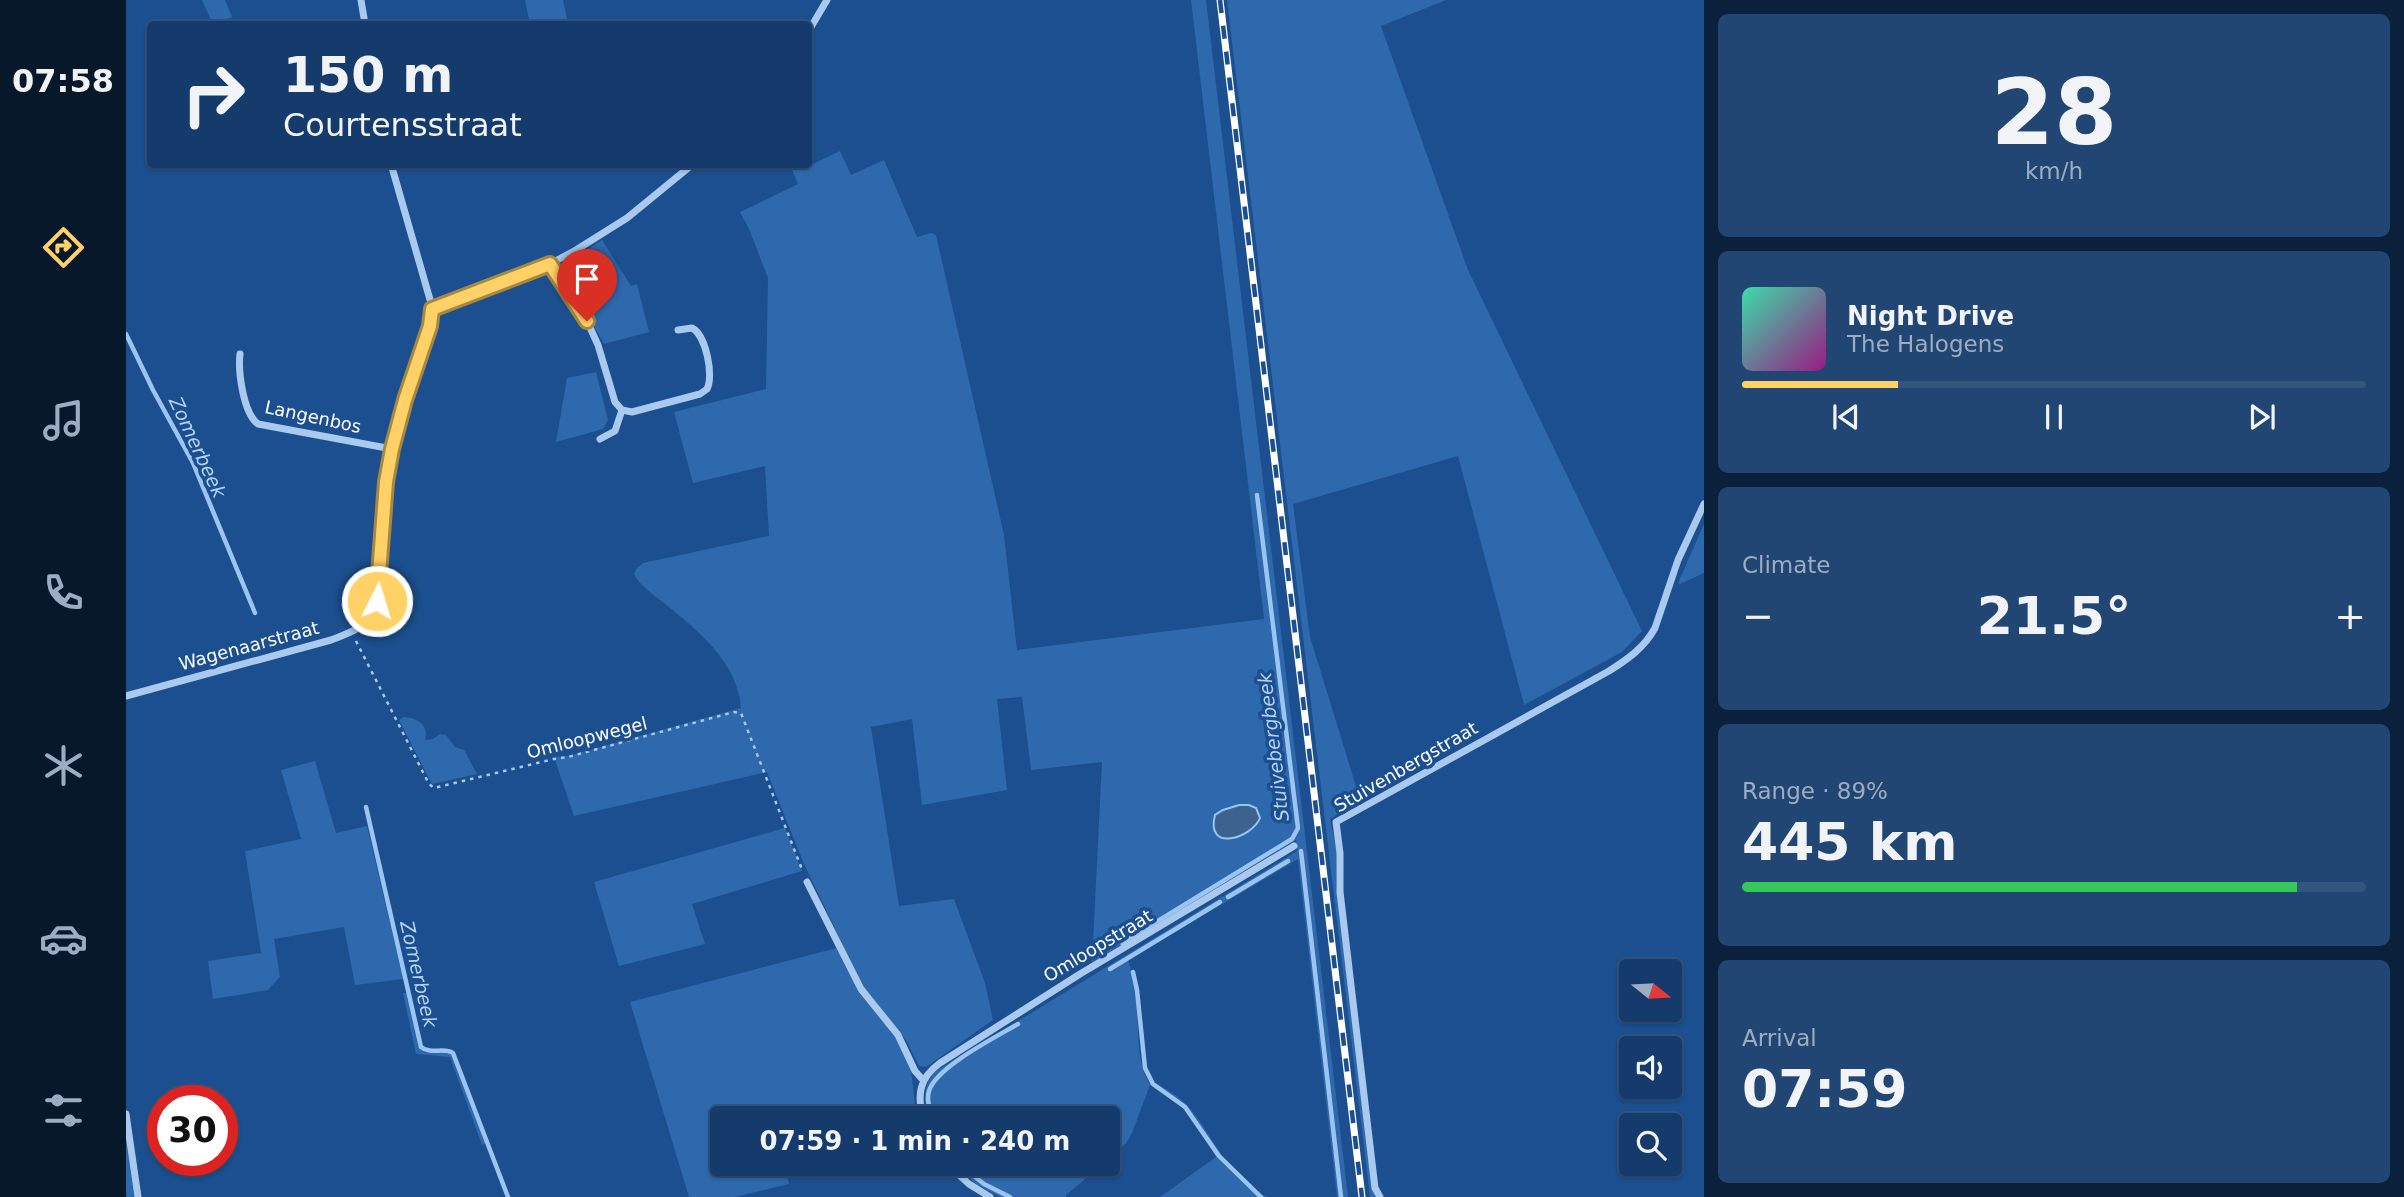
<!DOCTYPE html>
<meta charset="utf-8">
<style>
body{margin:0;font-family:"DejaVu Sans",sans-serif;background:#214673;color:#f1f3f6;height:100vh;display:flex;flex-direction:column;font-size:26px;white-space:nowrap}
*{box-sizing:border-box;margin:0}
p{font-size:23px;color:#9dadc1}
.icon{flex:none;width:38px;height:38px;fill:none;stroke:currentColor;stroke-width:2;stroke-linecap:round;stroke-linejoin:round}
.map{position:relative;flex:1;overflow:hidden}
.sheet{display:flex;flex-direction:column;gap:14px;padding:14px;background:#0b203b;width:700px}
.sheet>*{flex:none}
.hud{position:absolute;left:21px;top:21px;width:665px;height:147px;border-radius:7px;box-shadow:0 2px 5px #0004,0 0 0 2px #33557e;background:#143b6b;color:#f1f3f6;overflow:hidden}
.needle{width:46px;rotate:108deg}
.controls{position:absolute;left:1493px;top:959px;display:grid;gap:14px}
.controls a{display:grid;place-items:center;width:63px;height:63px;border-radius:7px;background:#143b6b;box-shadow:0 2px 5px #0004,0 0 0 2px #33557e;font-size:35px}
.speed{position:absolute;left:21px;top:1085px;display:flex;gap:14px;font-size:35px;font-weight:700;text-align:center}
.speed>*{display:grid;place-content:center;width:91px;height:91px;border-radius:50%;background:#143b6b;box-shadow:0 2px 5px #0004,0 0 0 2px #33557e;line-height:1}
.speed .limit{border:10px solid #d22;background:#fff;color:#111}
.pin{position:absolute;display:grid;place-items:center;width:60px;height:60px;color:#fff;margin:-72px -30px;border-radius:50% 50% 50% 0;rotate:-45deg;box-shadow:0 0 7px #0007}
.pin .icon{rotate:45deg}
.me{position:absolute;width:77px;margin:-38px;rotate:5deg;stroke-linejoin:round;filter:drop-shadow(0 0 5px #0008)}
.turn{display:flex;align-items:center;gap:24px;height:147px;padding:0 21px;font-size:32px}
.turn .icon{width:91px;height:91px;stroke-width:2.5}
.turn b{display:block;font-size:49px;line-height:60px}
.big{font-size:52px;font-weight:700;line-height:1.1}
.sheet .card{flex:1;display:flex;flex-direction:column;justify-content:center;gap:10px;min-width:0;padding:0 24px;border-radius:10px;background:#214673}
.sheet .dial{align-items:center;gap:0}
.dial b{font-size:91px;line-height:1}
.song{display:flex;align-items:center;gap:21px}
.cover{width:84px;height:84px;border-radius:10px;background:linear-gradient(135deg,hsl(160 70% 55%),hsl(310 70% 35%))}
.played{height:7px;border-radius:4px;background:linear-gradient(90deg,#ffd166 25%,#33557e 25%)}
.keys{display:flex;justify-content:space-around;direction:ltr}
.heat{display:flex;justify-content:space-between;align-items:center;font-size:38px;direction:ltr}
.charge{height:10px;border-radius:5px;background:linear-gradient(90deg,#34c759 89%,#33557e 0)}
.trip{position:absolute;left:584px;top:1106px;width:410px;height:70px;border-radius:7px;background:#143b6b;box-shadow:0 2px 5px #0004,0 0 0 2px #33557e;font-weight:700;line-height:70px;text-align:center}
main{display:flex;flex:1;min-height:0}
.menu{display:flex;flex-direction:column;width:126px;justify-content:space-around;align-items:center;background:#08182b;color:#9dadc1}
.menu .icon{width:49px;height:49px}
.menu .selected{color:#ffd166}
.menu b{font-size:32px;color:#f1f3f6}
.map>svg:first-child{display:block}
.green{fill:#2e69ad;fill-rule:evenodd}
.water{fill:#3c6290;stroke:#9cc4f0;stroke-width:2}
.lines{fill:none;stroke-linecap:round;stroke-linejoin:round}
.stream{stroke:#9cc4f0;stroke-width:4.5}
.path{stroke:#a9c9ee;stroke-width:2.5;stroke-dasharray:3.5 5;stroke-linecap:butt}
.street{stroke:#a9c9ee;stroke-width:7}
.rail-casing{stroke:#fff;stroke-width:7}
.rail{stroke:#1b4f8f;stroke-width:4.5;stroke-dasharray:13;stroke-linecap:butt}
.route-casing{stroke:#a68842;stroke-width:18}
.route{stroke:#ffd166;stroke-width:12}
.labels{text-anchor:middle;stroke-width:7;stroke-linejoin:round;paint-order:stroke}
.street-label{font-size:18px;fill:#fff;stroke:#1b4f8f}
.water-label{font-size:19px;font-style:italic;fill:#b5d3f5;stroke:#1b4f8f}
</style>
<main>
<nav class="menu">
<b>07:58</b>
<svg class="icon selected" aria-label="directions" viewBox="0 0 24 24"><path d="M12 3l9 9-9 9-9-9zM9 14v-3h6M13 9l2 2-2 2"/></svg>
<svg class="icon" aria-label="music" viewBox="0 0 24 24"><path d="M9 18V5l10-2v13"/><circle cx="6" cy="18" r="3"/><circle cx="16" cy="16" r="3"/></svg>
<svg class="icon" aria-label="phone" viewBox="0 0 24 24"><path d="M5 4h4l2 5-3 2q2 4 5 5l2-3 5 2v4C11 20 4 13 5 4z"/></svg>
<svg class="icon" aria-label="climate" viewBox="0 0 24 24"><path d="M12 3v18M4 7l16 10M4 17L20 7"/></svg>
<svg class="icon" aria-label="car" viewBox="0 0 24 24"><path d="M5 17H2v-5l4-1 3-4h7l3 4 3 1v5h-3M9 17h6M6 11h13"/><circle cx="7" cy="17" r="2"/><circle cx="17" cy="17" r="2"/></svg>
<svg class="icon" aria-label="filters" viewBox="0 0 24 24"><path d="M4 7h16M4 17h16"/><circle cx="9" cy="7" r="2"/><circle cx="15" cy="17" r="2"/></svg>
</nav>
<div class="map">
<svg width="1578" height="1197" viewBox="0 0 1578 1197">
<rect width="100%" height="100%" fill="#1b4f8f"/>
<g class="green">
<polygon points="76,0 99,0 106,17 87,24"/>
<polygon points="399,0 437,0 442,24 404,24"/>
<path d="M1065,0H1080L1222,1197H1211L1172,859L1002,960C1005,971 1009,982 1010,992C1013,1017 1009,1065 1024,1084L1029,1083C1040,1089 1051,1095 1060,1104C1088,1134 1101,1181 1142,1197H1034L1090,1157L1058,1108L1024,1085L1006,1133L1000,1143L982,1159V1118H802C798,1100 796,1086 810,1071L1171,851L1170,840L966,962L976,762L905,770L896,697L871,699L881,790L796,805L786,719L745,727L773,906L828,899L859,983L867,1020L800,1067L793,1066L780,1040L739,991L678,864L641,772L448,816L428,757L442,756L615,708C612,663 573,631 539,604C528,595 515,587 508,574L510,569L517,563L643,536L639,466L567,483L548,412L640,389L642,278L623,229L614,212L672,184L664,165H676L678,168L714,151L725,175L758,160L791,237L805,233L810,235L878,535L891,650L1138,619ZM1087,821L1127,829L1108,838Z"/>
<polygon points="1101,0 1320,0 1255,26 1342,270 1516,631 1496,652 1398,705 1332,456 1167,504 1184,637 1234,799 1204,819 1211,851 1210,884 1249,1197 1244,1197"/>
<polygon points="476,240 505,286 511,284 523,332 478,344 438,272 443,261"/>
<polygon points="470,372 482,420 477,429 430,442 441,378"/>
<polygon points="1578,524 1578,573 1554,584 1552,583"/>
<path d="M278,717C292,718 303,725 299,740L307,739L314,734L320,735L329,747L338,750L351,774L306,784L273,720Z"/>
<polygon points="189,761 210,833 241,826 277,979 229,985 218,927 148,939 154,977 142,990 87,999 82,961 135,953 119,851 175,839 155,770"/>
<polygon points="659,828 676,871 566,904 579,944 493,966 468,882"/>
<polygon points="711,948 737,997 769,1036 785,1070 789,1104 778,1118 597,1118 597,1164 691,1164 661,1174 663,1184 609,1197 563,1197 504,1002"/>
<polygon points="277,993 282,993 295,1050 324,1052 330,1056 360,1143 356,1145 324,1057 290,1054"/>
<polygon points="0,1140 8,1197 1,1197 0,1193"/>
<polygon points="828,1164 977,1164 940,1195 940,1197 874,1197 850,1184"/>
</g>
<path class="water" d="M1113,805H1123L1130,808L1134,818C1126,838 1079,853 1089,815L1097,810Z"/>
<g class="lines">
<g class="stream">
<polyline points="0,334 27,390 67,463 129,613"/>
<path d="M240,807L295,1047C305,1055 318,1047 327,1053L382,1197"/>
<polyline points="1175,851 1215,1197"/>
<polyline points="1102,897 1162,861"/>
<polyline points="996,943 1166,839 1172,828 1131,495"/>
<polyline points="984,969 1094,902"/>
<polyline points="1007,972 1011,990 1019,1068 1027,1084 1059,1107 1093,1156 1135,1197"/>
<path d="M806,1118C804,1110 800,1100 803,1091C810,1067 870,1037 892,1024"/>
<polyline points="833,1164 858,1184 884,1197"/>
</g>
<polyline class="path" points="230,641 303,784 308,788 428,759 442,757 608,712 615,713 677,872"/>
<g class="street">
<polyline points="235,0 239,24"/>
<polyline points="682,32 701,0"/>
<path d="M424,264L461,321L472,345L489,402L496,410L506,412L574,394L581,389C588,376 580,335 566,328L552,330"/>
<polyline points="306,309 424,264 450,250 501,218 567,164"/>
<path d="M114,354C112,371 117,413 132,424L266,449"/>
<polyline points="474,439 489,431 496,410"/>
<path d="M0,696L205,640C230,630 243,628 251,601C256,561 255,521 260,482C267,428 287,378 304,326L305,303L265,164"/>
<polyline points="681,882 735,989 772,1035 789,1071 797,1080"/>
<polyline points="0,1114 12,1197"/>
<path d="M797,1118C791,1095 793,1078 814,1063L954,974L1168,846"/>
<polyline points="821,1164 843,1184 864,1197"/>
<path d="M1254,1197L1249,1188L1214,892V853L1210,822L1483,671C1502,659 1518,648 1529,628L1552,560L1578,504"/>
</g>
<defs>
<polyline id="rail" points="1094,0 1236,1197"/>
</defs>
<use href="#rail" class="rail-casing"/>
<use href="#rail" class="rail"/>
</g>
<g class="lines">
<defs>
<polyline id="route" points="251,601 260,482 266,449 279,400 304,326 306,309 424,264 461,321"/>
</defs>
<use href="#route" class="route-casing"/>
<use href="#route" class="route"/>
</g>
<g class="labels">
<g class="street-label">
<text transform="translate(187 417) rotate(12)" y="6">Langenbos</text>
<text transform="translate(123 646) rotate(-15)" y="6">Wagenaarstraat</text>
<text transform="translate(461 738) rotate(-14)" y="6">Omloopwegel</text>
<text transform="translate(1280 767) rotate(-30)" y="6">Stuivenbergstraat</text>
<text transform="translate(972 946) rotate(-31)" y="6">Omloopstraat</text>
</g>
<g class="water-label">
<text transform="translate(72 447) rotate(65)" y="7">Zomerbeek</text>
<text transform="translate(1147 747) rotate(-97)" y="7">Stuivebergbeek</text>
<text transform="translate(293 974) rotate(77)" y="7">Zomerbeek</text>
</g>
</g>
</svg>
<div class="controls">
<a><svg class="needle" viewBox="-14 -14 28 28"><path d="M0-13l5 13h-10z" fill="#e53935"/><path d="M0 13l5-13h-10z" fill="#9dadc1"/></svg></a>
<a><svg class="icon" aria-label="sound" viewBox="0 0 24 24"><path d="M4 9h4l5-4v14l-5-4H4zM17 9q2 3 0 6"/></svg></a>
<a><svg class="icon" aria-label="search" viewBox="0 0 24 24"><circle cx="10" cy="10" r="6"/><path d="M15 15l6 6"/></svg></a>
</div>
<div class="speed"><div class="limit">30</div></div>
<div class="pin" style="left:461px;top:321px;background:#d93025"><svg class="icon" aria-label="arrive" viewBox="0 0 24 24"><path d="M6 21V4h12l-3 4 3 4H6"/></svg></div>
<svg class="me" style="left:251px;top:601px" viewBox="-20 -20 40 40"><circle r="17" fill="#ffd166" stroke="#fff" stroke-width="3"/><path d="M0-11L8 9 0 5-8 9z" fill="#fff"/></svg>
<div class="trip">07:59 · 1 min · 240 m</div>
<div class="hud">
<div class="turn"><svg class="icon" aria-label="right" viewBox="0 0 24 24"><path d="M7 20v-9h11M14 6l5 5-5 5"/></svg><div><b>150 m</b>Courtensstraat</div></div>
</div>
</div>
<section class="sheet">
<div class="card dial"><b>28</b><p>km/h</p></div>
<div class="card">
<div class="song"><i class="cover"></i><div><b>Night Drive</b><p>The Halogens</p></div></div>
<div class="played"></div>
<div class="keys"><svg class="icon" aria-label="previous" viewBox="0 0 24 24"><path d="M18 5L8 12l10 7zM5 5v14"/></svg><svg class="icon" aria-label="pause" viewBox="0 0 24 24"><path d="M8 5v14M16 5v14"/></svg><svg class="icon" aria-label="next" viewBox="0 0 24 24"><path d="M6 5l10 7-10 7zM19 5v14"/></svg></div>
</div>
<div class="card"><p>Climate</p>
<div class="heat"><a>−</a><b class="big">21.5°</b><a>+</a></div>
</div>
<div class="card"><p>Range · 89%</p><b class="big">445 km</b><div class="charge"></div></div>
<div class="card"><p>Arrival</p><b class="big">07:59</b></div>
</section>
</main>
